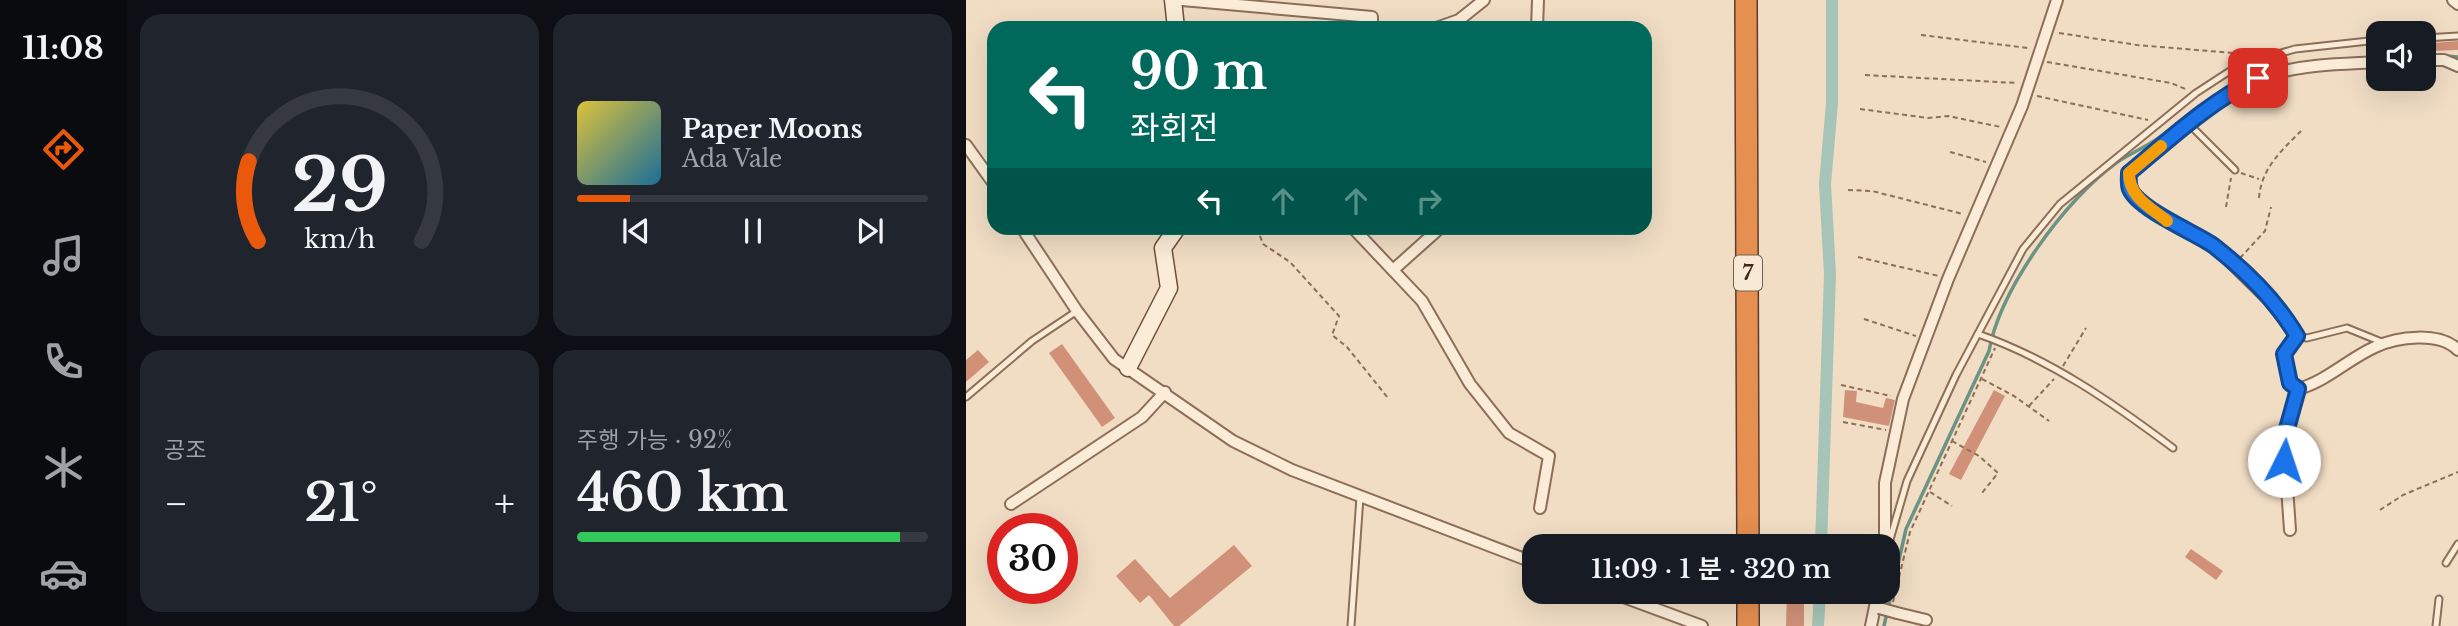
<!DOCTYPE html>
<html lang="ko">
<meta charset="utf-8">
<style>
body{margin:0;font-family:"Libre Baskerville","Noto Sans KR",serif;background:#20242c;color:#f1f3f6;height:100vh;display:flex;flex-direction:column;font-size:26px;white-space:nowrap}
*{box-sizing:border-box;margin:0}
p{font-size:23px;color:#9ea1a6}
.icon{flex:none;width:38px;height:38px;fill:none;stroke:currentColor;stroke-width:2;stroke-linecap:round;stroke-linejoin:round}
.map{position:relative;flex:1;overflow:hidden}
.details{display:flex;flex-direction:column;gap:14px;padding:14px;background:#0d0f14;width:840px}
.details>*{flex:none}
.top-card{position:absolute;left:21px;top:21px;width:665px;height:214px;border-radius:21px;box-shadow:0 7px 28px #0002;background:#00695c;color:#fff;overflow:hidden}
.buttons{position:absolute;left:1400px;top:21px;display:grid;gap:14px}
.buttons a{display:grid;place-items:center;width:70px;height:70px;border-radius:14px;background:#171b24;box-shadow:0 7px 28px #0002;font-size:35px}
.speed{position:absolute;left:21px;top:513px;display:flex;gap:14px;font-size:35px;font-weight:700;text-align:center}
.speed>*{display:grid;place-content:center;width:91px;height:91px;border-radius:50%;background:#171b24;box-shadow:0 7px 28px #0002;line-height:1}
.speed .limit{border:10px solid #d22;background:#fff;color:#111}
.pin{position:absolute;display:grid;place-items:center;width:60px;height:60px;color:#fff;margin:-30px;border-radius:14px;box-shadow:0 4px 10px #0006}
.me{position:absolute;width:77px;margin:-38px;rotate:4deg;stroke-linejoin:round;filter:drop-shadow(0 0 5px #0008)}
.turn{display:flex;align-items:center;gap:24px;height:147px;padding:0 28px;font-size:32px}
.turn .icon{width:91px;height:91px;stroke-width:2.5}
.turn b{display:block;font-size:49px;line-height:60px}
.lanes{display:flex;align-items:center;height:66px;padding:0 28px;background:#0003;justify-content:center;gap:35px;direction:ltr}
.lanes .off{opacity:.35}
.big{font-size:52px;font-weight:600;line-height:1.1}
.details .card{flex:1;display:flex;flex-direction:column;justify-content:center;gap:10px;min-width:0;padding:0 24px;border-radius:21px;background:#20242c}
.details .dial{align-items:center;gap:0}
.dial svg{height:182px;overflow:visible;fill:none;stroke:#363941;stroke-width:7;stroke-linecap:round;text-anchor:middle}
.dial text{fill:#f1f3f6;stroke:none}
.song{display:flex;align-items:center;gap:21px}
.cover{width:84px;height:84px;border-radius:10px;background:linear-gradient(135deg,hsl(50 70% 55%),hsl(200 70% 35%))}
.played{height:7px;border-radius:4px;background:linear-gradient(90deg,#ea580c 15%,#363941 15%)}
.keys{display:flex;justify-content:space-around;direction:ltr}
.heat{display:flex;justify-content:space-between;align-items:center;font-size:38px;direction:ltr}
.charge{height:10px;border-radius:5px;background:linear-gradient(90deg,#34c759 92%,#363941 0)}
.details .tiles{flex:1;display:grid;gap:14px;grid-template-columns:repeat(2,1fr)}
.trip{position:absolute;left:556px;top:534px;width:378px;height:70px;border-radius:21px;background:#171b24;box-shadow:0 7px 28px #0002;font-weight:600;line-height:70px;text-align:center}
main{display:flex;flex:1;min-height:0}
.tab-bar{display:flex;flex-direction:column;width:126px;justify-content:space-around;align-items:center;background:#090b0e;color:#9ea1a6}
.tab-bar .icon{width:49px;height:49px}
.tab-bar .current{color:#ea580c}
.tab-bar b{font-size:32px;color:#f1f3f6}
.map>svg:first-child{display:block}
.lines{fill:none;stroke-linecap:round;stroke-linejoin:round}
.stream{stroke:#6c9384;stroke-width:3.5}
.canal{stroke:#a6c4b7;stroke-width:12}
.building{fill:#d19178}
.lane-casing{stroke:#8d6e59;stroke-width:9}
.street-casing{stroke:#8d6e59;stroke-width:14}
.secondary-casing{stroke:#6f4f3c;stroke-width:19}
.highway-casing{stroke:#5b3c2e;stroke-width:24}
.path{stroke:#8d6e59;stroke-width:2;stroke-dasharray:5 3.5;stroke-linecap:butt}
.lane{stroke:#fbecd8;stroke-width:5}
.street{stroke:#fbecd8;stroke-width:10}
.secondary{stroke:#fbecd8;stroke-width:16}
.highway{stroke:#e58f51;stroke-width:21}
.street-bridge-casing{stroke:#8d6e59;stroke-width:14;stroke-linecap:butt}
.street-bridge{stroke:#fbecd8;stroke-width:10}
.route-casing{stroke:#114b97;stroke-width:18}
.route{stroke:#1a73e8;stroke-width:12}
.slow{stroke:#f59e0b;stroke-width:12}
.labels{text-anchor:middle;stroke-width:7;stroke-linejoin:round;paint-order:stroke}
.shield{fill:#f8e9d5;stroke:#746255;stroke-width:2}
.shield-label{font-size:21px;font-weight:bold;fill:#3c281e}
</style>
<main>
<nav class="tab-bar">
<b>11:08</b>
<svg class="icon current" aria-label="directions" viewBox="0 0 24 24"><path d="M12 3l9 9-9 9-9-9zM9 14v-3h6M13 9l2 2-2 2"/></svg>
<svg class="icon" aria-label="music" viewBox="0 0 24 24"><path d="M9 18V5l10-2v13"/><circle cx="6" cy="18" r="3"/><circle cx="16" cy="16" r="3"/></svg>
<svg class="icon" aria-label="phone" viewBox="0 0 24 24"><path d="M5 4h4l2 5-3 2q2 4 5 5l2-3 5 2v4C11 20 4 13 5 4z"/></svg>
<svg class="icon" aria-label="climate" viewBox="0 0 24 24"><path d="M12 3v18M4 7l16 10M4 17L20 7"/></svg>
<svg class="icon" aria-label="car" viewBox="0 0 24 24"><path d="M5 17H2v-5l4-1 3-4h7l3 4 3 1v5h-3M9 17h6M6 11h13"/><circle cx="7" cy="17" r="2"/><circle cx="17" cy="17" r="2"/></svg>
</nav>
<section class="details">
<div class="tiles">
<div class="card dial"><svg viewBox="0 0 100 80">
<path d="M14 69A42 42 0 1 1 86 69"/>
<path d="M14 69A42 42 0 0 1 10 34" stroke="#ea580c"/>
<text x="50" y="56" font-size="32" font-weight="700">29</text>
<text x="50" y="72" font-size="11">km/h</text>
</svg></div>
<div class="card">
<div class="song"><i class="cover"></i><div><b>Paper Moons</b><p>Ada Vale</p></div></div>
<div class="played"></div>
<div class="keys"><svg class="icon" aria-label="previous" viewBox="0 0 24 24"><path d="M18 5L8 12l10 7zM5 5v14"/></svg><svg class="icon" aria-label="pause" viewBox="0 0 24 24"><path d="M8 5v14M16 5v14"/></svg><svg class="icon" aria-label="next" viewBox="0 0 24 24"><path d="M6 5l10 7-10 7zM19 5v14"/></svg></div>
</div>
<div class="card"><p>공조</p>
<div class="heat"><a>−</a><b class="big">21°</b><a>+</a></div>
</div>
<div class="card"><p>주행 가능 · 92%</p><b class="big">460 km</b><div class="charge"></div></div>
</div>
</section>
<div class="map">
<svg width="1492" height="626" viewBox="0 0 1492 626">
<rect width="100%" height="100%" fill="#f1ddc4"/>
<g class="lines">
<g class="stream">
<polyline points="1458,54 1492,57"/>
<path d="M918,626L940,529L1023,351C1034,289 1099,200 1150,163C1163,154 1178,148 1191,139C1226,114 1257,83 1299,71"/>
</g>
<g class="canal">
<polyline points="855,546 864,274 859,184 866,103 866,0"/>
<polyline points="852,626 854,592"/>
</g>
</g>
<g class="building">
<polygon points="1492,41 1492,50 1467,51 1467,43"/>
<polygon points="96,344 149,418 136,427 83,353"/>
<polygon points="12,350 23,362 0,382 0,360"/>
<polygon points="879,390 891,391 890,402 917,408 920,398 929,400 923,426 877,417"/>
<polygon points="1028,390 1039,396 995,480 983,474"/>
<polygon points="268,545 286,566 213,626 208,626 183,595 174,603 150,576 169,559 204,598"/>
<polygon points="1225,549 1257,571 1250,580 1219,557"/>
<polygon points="821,592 838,592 838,626 820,626"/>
</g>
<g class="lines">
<defs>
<g id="lane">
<polyline points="1458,38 1492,36"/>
<polyline points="1222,123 1269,170"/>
<path d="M1012,334C1084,359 1147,403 1207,448"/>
<polyline points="1331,336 1341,338 1381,328 1418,343"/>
<polyline points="0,397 66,341 111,311"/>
<polyline points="923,543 941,481 990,375 1057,249 1094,204 1230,93 1273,65 1329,49 1412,40"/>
<polyline points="1480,563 1492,544"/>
<polyline points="385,626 394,497"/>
<polyline points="1470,626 1473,599"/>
</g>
<g id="street">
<polyline points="216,0 406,17 406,28"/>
<polyline points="1487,0 1492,4"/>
<polyline points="470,28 493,20 518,0"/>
<polyline points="571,28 572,0"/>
<polyline points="1458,60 1478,60 1492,66"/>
<polyline points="0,145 28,184"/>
<polyline points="56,228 111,311 148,359 267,441 326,470 569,563"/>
<polyline points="387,228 456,301 504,384 543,433 583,456 574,508"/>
<polyline points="427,270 474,228"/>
<path d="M1332,389L1324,382L1318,354L1331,336L1302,299L1250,248L1204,223L1167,193L1163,173C1207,136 1253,88 1310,73C1343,64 1378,64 1412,62"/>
<polyline points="45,504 176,417 199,392"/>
<path d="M1324,530L1318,444L1332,389C1361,381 1382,359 1409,347C1431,337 1473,331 1492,350"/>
<polyline points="919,546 919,483 937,399 982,279 1056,106 1091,0"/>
<polyline points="644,592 736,626"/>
<polyline points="931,613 960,620"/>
<polyline points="905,626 912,592"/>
</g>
<g id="secondary">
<polyline points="207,0 210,28"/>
<polyline points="162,368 203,288 197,248 211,228"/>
</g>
<g id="highway">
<polyline points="780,0 782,546"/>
<polyline points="782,626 782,592"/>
</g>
</defs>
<use href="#lane" class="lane-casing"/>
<use href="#street" class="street-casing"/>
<use href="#secondary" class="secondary-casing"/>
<use href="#highway" class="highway-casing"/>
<g class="path">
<polyline points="1093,33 1171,45 1279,54"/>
<polyline points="955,35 1062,48"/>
<polyline points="1081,62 1205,83 1222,90"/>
<polyline points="899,75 1051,83"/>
<polyline points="1071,96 1182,120"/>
<polyline points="894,109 962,118 982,116 1035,127"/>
<polyline points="984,152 1020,162"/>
<polyline points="1275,173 1293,179"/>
<polyline points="882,190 906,191 997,214"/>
<path d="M1293,198C1295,169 1315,151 1335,131"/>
<polyline points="1260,207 1265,178"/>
<polyline points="291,228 297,244 324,262 373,316 366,335 381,347 422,398"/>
<polyline points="892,257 973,276"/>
<polyline points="1274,258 1299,231 1305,207"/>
<polyline points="898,319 950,336"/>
<polyline points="1097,366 1120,328"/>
<polyline points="1016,379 1048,396 1083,421"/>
<polyline points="875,385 925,396"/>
<polyline points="1063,406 1088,379"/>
<polyline points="877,422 920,430"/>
<polyline points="986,441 1013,456 1032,473 1016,493"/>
<polyline points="964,492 986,506"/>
<polyline points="1414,510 1437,495 1492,472"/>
<polyline points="922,568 933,570"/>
<polyline points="927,602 944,532 1029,348"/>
</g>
<use href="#lane" class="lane"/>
<use href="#street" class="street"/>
<use href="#secondary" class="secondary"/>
<use href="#highway" class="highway"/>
<defs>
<polyline id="street-bridge" points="913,608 931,613"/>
</defs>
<use href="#street-bridge" class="street-bridge-casing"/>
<use href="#street-bridge" class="street-bridge"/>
</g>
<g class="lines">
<defs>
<path id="route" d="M1292,78C1243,102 1204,139 1163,173C1163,178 1162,185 1164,189C1173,210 1230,233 1248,246C1276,268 1307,298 1326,328L1331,336L1318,354L1324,383L1332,389L1319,436L1318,461"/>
</defs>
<use href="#route" class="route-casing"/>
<use href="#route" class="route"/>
<path class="slow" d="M1195,146L1163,173C1163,197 1184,207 1201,221"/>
</g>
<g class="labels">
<rect class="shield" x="768" y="255.5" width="28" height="35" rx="5"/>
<g class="shield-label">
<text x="782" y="280">7</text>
</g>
</g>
</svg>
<div class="buttons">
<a><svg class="icon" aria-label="sound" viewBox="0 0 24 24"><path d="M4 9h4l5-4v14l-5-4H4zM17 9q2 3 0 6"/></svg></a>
</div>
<div class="speed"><div class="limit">30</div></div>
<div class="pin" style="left:1292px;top:78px;background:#d93025"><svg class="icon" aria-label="arrive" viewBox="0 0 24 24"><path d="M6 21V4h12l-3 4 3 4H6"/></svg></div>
<svg class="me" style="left:1318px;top:461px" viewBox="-20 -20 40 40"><circle r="19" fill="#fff"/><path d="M0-13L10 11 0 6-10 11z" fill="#1a73e8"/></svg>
<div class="trip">11:09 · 1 분 · 320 m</div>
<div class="top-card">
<div class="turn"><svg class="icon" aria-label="left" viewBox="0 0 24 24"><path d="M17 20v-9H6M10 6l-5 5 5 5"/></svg><div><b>90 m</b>좌회전</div></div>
<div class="lanes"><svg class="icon" aria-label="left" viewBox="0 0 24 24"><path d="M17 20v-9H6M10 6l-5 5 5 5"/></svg><svg class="icon off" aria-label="ahead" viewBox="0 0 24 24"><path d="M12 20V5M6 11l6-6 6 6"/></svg><svg class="icon off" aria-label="ahead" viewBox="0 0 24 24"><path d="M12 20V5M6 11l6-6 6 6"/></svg><svg class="icon off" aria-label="right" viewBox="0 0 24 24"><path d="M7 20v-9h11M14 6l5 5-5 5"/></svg></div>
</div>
</div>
</main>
